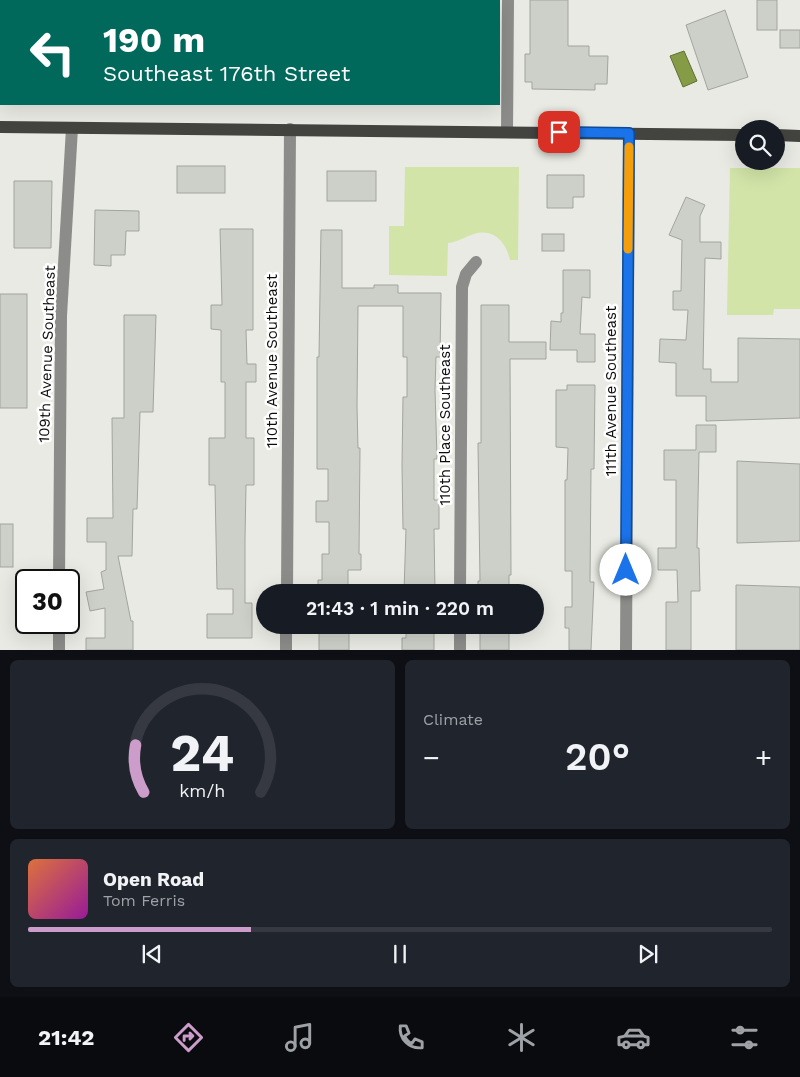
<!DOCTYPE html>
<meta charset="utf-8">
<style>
body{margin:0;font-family:"Work Sans",sans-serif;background:#20242c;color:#f1f3f6;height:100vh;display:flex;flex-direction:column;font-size:19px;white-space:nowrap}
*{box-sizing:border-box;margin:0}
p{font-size:16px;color:#9ea1a6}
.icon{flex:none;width:28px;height:28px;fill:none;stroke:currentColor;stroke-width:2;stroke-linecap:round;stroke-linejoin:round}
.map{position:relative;height:650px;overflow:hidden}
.side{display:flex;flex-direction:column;gap:10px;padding:10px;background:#0d0f14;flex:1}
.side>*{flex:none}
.banner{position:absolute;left:0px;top:0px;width:500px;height:105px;box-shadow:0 5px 20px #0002;background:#00695c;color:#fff;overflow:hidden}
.tools{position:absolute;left:735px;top:120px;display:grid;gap:10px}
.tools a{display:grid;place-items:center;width:50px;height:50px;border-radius:50%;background:#171b24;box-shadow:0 5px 20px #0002;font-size:25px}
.speed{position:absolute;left:15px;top:569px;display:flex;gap:10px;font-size:25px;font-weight:700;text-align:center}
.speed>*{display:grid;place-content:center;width:65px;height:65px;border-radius:50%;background:#171b24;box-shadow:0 5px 20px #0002;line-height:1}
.speed .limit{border:2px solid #111;border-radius:8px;background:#fff;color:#111}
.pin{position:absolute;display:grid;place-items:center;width:42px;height:42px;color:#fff;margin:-21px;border-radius:10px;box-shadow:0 2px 8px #0006}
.me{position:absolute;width:55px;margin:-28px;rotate:0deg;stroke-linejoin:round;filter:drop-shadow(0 0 4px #0008)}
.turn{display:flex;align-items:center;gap:18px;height:105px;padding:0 20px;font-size:22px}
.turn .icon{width:65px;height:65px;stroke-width:2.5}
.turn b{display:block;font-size:35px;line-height:42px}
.big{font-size:38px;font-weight:600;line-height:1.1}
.side .widget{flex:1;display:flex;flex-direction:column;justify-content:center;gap:8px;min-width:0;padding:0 18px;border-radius:8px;background:#20242c}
.side .dial{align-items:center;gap:0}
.dial svg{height:130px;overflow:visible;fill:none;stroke:#363941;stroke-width:7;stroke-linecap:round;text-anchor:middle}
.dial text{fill:#f1f3f6;stroke:none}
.song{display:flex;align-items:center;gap:15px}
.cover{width:60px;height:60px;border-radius:8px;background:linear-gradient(135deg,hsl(20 70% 55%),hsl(300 70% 35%))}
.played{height:5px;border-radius:2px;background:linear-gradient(90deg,#cc9dca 30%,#363941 30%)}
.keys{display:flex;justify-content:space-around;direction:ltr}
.heat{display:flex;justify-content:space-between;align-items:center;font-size:28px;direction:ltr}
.side .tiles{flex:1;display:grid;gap:10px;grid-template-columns:1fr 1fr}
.widget:last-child{grid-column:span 2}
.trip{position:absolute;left:256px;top:584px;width:288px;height:50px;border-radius:25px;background:#171b24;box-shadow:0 5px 20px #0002;font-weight:600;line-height:50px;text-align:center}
.menu{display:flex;height:80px;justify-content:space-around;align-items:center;background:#090b0e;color:#9ea1a6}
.menu .icon{width:35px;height:35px}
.menu .current{color:#cc9dca}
.menu b{font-size:22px;color:#f1f3f6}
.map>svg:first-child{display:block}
.green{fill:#d2e4a8}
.water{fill:#859b45;stroke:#617034}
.building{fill:#cdd0c9;stroke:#a2a49e}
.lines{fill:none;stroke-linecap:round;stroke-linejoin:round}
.minor{stroke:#8c8d8a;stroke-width:12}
.major{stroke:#43443f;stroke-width:12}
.route-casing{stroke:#114b97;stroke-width:12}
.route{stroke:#1a73e8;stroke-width:9}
.slow{stroke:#f59e0b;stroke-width:9}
.labels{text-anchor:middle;stroke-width:5;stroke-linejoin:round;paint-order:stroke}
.street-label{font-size:15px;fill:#0c0d0b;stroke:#fff}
</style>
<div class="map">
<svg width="800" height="650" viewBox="0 0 800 650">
<rect width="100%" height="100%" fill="#e8eae3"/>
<g class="green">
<path d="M405,167H519L518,260H510C506,242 494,228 474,234C464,237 458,242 448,243L447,276L389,275V226H404Z"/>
<polygon points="730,168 800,168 800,309 774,309 773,315 727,315"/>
</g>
<polygon class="water" points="684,51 697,81 683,87 670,56"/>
<g class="building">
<polygon points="530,0 568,0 568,46 589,46 589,56 608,56 607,84 595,84 595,90 532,89 532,82 525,82 525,54 530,54"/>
<rect x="757" y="0" width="20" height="30"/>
<polygon points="725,10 748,77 708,90 686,25"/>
<rect x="780" y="30" width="20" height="18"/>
<rect x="177" y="166" width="48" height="27"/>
<rect x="327" y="171" width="49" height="30"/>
<polygon points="547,175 584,175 584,197 573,197 573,208 547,208"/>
<polygon points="14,181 52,181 51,248 14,248"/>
<polygon points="686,197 705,205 700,216 700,242 721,242 721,259 705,258 703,369 711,369 711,382 738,382 738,338 800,339 800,418 706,421 706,396 676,396 676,363 659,362 660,339 686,340 688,310 673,310 673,291 681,291 682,240 669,235"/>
<polygon points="95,210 139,211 139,231 126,231 125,255 111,255 111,266 94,265"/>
<polygon points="220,229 253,229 253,330 246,330 247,364 256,364 256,382 246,382 246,438 254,438 254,485 246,485 245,539 245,603 252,603 252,638 207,638 207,614 233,614 233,589 217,589 215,485 209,485 209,438 225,438 225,382 221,382 221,330 211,329 211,305 222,305"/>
<polygon points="321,230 342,230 342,288 374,288 374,285 398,285 398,293 441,293 440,357 436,357 435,390 437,459 434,459 434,500 439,500 439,529 434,529 435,592 404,592 406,529 403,529 402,466 403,397 407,397 407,357 403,357 403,306 358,306 357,406 358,448 360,448 359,554 361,554 361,570 348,570 348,592 318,592 318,580 322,580 322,554 329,554 329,522 316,522 316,501 328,501 328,469 317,469 317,357 319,357"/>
<rect x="542" y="234" width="22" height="17"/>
<polygon points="563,270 590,270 590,298 582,297 580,334 595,334 595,362 577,362 577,350 550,350 551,321 561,322 561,313 563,313"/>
<rect x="0" y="294" width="27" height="114"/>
<polygon points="481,305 509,305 509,342 546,342 546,359 510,359 511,575 509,575 509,592 478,592 478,581 480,581 478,443 481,443"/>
<polygon points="124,315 156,315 153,412 140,412 137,509 133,509 132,556 118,556 131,621 133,621 133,650 86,650 86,638 105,638 105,608 90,611 86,592 104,589 101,572 106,570 106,542 87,542 87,518 113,518 112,418 124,418"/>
<polygon points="567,385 595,385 594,469 591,469 590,582 594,582 591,650 569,650 569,628 565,628 565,607 572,607 572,571 565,571 565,480 567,480 568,448 556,447 556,390 567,390"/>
<polygon points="696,425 716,425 716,452 699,452 697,548 699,548 700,591 691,591 691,650 666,650 666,602 678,602 677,570 658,570 658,548 676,548 676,480 664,480 664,450 696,450"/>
<polygon points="737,461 800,464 800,541 737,543"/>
<rect x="0" y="524" width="13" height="43"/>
<polygon points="736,585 800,587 800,650 736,650"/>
<rect x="319" y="625" width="30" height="25"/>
<polygon points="406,625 434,625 434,650 402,650 402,638 406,638"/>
<rect x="480" y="625" width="29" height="25"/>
</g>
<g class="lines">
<g class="minor">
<polyline points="507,132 508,0"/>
<polyline points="59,580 61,316 72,128"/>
<polyline points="287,592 290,129"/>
<polyline points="460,592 462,287 466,274 476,262"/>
<polyline points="59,650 59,622"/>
<polyline points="286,650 286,625"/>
<polyline points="460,650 460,625"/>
<polyline points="626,650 629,133"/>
</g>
<g class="major">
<polyline points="0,127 744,135"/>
<polyline points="776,135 800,136"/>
</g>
</g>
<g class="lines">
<defs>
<polyline id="route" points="559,132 629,133 626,570"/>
</defs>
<use href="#route" class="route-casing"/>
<use href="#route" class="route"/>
<polyline class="slow" points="628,249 629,147"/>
</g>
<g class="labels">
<g class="street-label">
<text transform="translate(47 354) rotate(-88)" y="5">109th Avenue Southeast</text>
<text transform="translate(272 361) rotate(-90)" y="5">110th Avenue Southeast</text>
<text transform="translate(611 391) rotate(-90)" y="5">111th Avenue Southeast</text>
<text transform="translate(445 425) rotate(-90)" y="5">110th Place Southeast</text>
</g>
</g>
</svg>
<div class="tools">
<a><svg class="icon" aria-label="search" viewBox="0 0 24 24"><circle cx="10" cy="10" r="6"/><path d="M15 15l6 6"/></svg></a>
</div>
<div class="speed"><div class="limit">30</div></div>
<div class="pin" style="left:559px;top:132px;background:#d93025"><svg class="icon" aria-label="arrive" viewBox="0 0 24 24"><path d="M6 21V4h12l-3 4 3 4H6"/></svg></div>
<svg class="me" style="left:626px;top:570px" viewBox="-20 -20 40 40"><circle r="19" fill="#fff"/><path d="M0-13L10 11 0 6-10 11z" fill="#1a73e8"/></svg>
<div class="trip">21:43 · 1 min · 220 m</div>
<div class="banner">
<div class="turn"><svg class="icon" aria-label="left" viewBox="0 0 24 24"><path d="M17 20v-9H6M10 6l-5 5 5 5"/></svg><div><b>190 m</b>Southeast 176th Street</div></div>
</div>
</div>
<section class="side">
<div class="tiles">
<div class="widget dial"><svg viewBox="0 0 100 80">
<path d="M14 69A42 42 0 1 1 86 69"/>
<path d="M14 69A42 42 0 0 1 9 40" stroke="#cc9dca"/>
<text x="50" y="56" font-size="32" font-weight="700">24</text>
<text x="50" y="72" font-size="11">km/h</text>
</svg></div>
<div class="widget"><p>Climate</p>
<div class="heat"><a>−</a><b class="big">20°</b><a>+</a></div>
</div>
<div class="widget">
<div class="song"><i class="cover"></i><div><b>Open Road</b><p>Tom Ferris</p></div></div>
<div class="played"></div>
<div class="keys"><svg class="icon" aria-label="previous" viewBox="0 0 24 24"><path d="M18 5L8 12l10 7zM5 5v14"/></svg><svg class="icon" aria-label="pause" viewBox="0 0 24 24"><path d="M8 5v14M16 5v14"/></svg><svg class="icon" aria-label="next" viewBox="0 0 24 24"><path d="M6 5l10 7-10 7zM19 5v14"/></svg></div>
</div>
</div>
</section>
<nav class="menu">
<b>21:42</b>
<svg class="icon current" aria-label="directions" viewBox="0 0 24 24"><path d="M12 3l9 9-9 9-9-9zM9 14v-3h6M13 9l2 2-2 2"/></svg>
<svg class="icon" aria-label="music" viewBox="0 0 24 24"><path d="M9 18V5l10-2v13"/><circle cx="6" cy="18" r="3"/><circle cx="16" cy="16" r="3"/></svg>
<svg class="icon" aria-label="phone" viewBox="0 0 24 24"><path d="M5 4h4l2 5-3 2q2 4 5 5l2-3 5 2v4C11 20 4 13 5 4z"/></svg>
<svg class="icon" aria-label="climate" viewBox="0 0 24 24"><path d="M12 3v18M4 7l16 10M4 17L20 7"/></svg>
<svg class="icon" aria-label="car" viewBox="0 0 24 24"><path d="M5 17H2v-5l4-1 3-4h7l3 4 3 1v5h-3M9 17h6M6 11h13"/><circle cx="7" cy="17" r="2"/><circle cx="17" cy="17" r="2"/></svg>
<svg class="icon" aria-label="filters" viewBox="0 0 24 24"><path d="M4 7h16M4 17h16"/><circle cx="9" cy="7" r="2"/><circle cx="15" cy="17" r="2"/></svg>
</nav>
